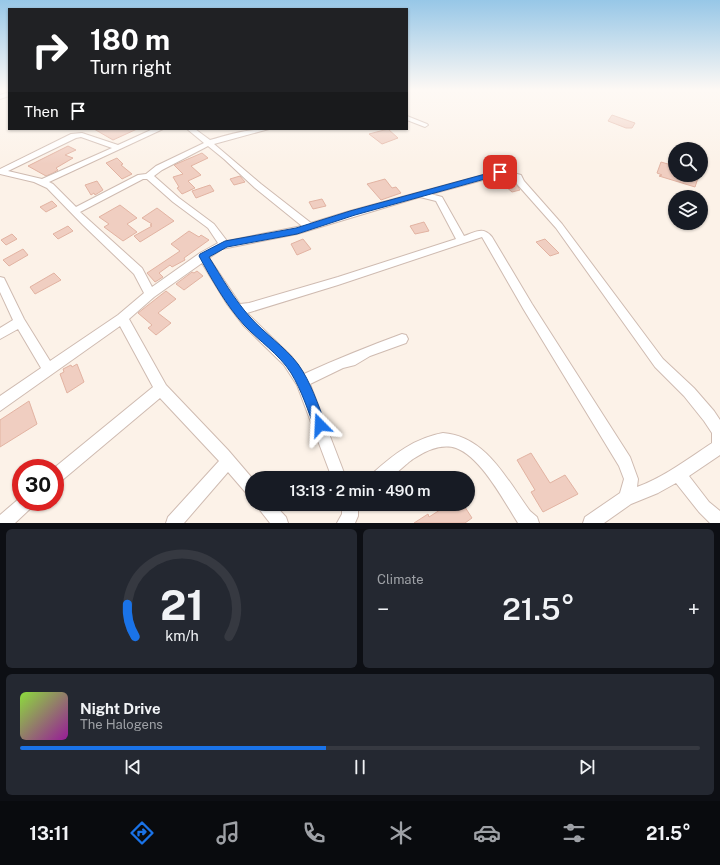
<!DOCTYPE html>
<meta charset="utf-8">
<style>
body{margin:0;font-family:"Public Sans",sans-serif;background:#242831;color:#f1f3f6;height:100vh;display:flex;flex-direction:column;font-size:15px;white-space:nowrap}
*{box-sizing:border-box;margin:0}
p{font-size:13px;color:#9ea1a6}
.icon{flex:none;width:22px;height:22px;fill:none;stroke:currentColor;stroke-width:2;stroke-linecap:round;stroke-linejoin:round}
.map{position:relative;height:523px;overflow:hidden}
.panel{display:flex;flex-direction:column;gap:6px;padding:6px;background:#0d0f14;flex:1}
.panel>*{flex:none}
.guide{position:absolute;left:8px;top:8px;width:400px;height:122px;border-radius:0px;box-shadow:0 1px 3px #0004;background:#202124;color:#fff;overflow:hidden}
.tools{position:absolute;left:668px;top:142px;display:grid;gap:8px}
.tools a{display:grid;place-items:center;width:40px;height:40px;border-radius:50%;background:#171b24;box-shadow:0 1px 3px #0004;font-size:20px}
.speed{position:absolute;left:12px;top:459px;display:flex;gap:8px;font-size:20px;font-weight:700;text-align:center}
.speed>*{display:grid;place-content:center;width:52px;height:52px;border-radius:50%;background:#171b24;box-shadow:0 1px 3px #0004;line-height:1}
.speed .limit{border:6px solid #d22;background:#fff;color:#111}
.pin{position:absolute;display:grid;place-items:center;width:34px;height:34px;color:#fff;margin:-17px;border-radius:8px;box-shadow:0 2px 6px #0006}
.me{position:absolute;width:44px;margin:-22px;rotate:339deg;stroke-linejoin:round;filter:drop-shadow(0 0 3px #0008)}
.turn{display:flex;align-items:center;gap:14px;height:84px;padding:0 16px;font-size:18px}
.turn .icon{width:52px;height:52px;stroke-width:2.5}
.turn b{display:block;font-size:28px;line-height:34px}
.then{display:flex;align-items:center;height:38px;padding:0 16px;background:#0003;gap:8px;font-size:15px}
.big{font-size:30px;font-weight:600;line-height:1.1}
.panel .card{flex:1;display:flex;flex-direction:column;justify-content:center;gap:6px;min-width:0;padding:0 14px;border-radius:6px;background:#242831}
.panel .dial{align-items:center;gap:0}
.dial svg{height:104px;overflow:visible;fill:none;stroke:#363941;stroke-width:7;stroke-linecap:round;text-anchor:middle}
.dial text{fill:#f1f3f6;stroke:none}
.song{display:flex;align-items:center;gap:12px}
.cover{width:48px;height:48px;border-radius:6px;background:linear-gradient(135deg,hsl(90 70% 55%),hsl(300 70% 35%))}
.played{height:4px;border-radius:2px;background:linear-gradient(90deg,#1a73e8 45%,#363941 45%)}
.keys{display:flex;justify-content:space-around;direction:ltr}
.heat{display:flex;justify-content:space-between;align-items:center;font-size:22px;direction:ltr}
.panel .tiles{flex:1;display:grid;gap:6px;grid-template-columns:1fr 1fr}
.card:last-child{grid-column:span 2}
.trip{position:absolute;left:245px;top:471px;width:230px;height:40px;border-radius:20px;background:#171b24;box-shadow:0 1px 3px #0004;font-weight:600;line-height:40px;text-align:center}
.dock{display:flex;height:64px;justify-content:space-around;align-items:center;background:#090b0e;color:#9ea1a6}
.dock .icon{width:28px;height:28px}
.dock .active{color:#1a73e8}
.dock b{font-size:18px;color:#f1f3f6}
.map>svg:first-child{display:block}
.building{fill:#f0cec1;stroke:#e2b3a2}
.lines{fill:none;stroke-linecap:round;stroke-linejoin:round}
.minor-casing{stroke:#cfbbb1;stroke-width:2}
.minor{fill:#fff;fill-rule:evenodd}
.route{fill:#1a73e8;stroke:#114b97}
</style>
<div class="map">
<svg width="720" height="523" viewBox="0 0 720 523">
<rect width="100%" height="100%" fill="#fcf2e8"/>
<g class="building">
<polygon points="612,115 635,123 632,128 626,128 608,121"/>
<polygon points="94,129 137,129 113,140"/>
<polygon points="388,129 398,138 382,144 369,134"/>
<polygon points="68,146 76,150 65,155 73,158 56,168 58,170 53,173 46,176 28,166"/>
<polygon points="202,153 208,158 191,166 201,175 188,181 195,188 182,194 177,188 179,187 173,177 183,174 174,165"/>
<polygon points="117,158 123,164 121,165 132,174 122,179 106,163"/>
<polygon points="661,162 675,166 675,175 699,175 695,187 659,176 662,175 657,173"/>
<polygon points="240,176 245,182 234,185 230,179"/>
<polygon points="385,179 392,188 396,187 401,193 381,200 367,184"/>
<polygon points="97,181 103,190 95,195 94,193 91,195 85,185"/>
<polygon points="515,182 520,190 512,192 504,185"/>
<polygon points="210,185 214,191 196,198 192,191"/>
<polygon points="322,199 326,206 313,209 309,202"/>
<polygon points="52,201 57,206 46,212 40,207"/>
<polygon points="120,205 137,218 127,224 137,232 123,241 104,227 109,224 99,217"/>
<polygon points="157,208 174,221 140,242 134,236 152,226 150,225 152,224 142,218"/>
<polygon points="424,222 429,231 415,234 410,226"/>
<polygon points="68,226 73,231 58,239 53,234"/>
<polygon points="189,231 199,237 201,235 209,240 184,258 185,260 172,267 170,265 159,273 163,277 155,282 147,273 180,251 171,244"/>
<polygon points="12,234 17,239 6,245 1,240"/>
<polygon points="303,239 311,249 297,255 291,244"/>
<polygon points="545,239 559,253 550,256 536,242"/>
<polygon points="23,249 28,255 9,266 3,260"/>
<polygon points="197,271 203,276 184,290 176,284 192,272 194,273"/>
<polygon points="54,273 61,280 35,294 30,287"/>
<polygon points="166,291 176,299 158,313 171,323 156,335 148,328 152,325 138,313"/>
<polygon points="77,364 84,382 67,393 60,374 64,372 63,369 71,365 72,367"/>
<polygon points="29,401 37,424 0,447 0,420"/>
<polygon points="531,453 550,483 565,475 578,494 543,512 531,492 535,490 517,460"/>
<polygon points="441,504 463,504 472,518 465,523 414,523 428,514 429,517 443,508"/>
</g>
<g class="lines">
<defs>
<g id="minor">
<polygon points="9,92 9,96 0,99 0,95"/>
<polygon points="407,116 427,124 428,125 425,127 407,120"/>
<path d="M153,129H163L49,182L53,184L76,207L138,175L146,174L156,166L204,143L187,129H195L210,140C230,134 248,129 269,129L214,144L261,184L311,223L350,211L494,172L506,171L521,175L524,181L562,224L663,359L694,388L714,411L720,420V455L689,476L709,502L720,511V523H710L699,512L676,483L658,493L631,504L604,523H583L585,517L620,493L624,479L619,466L524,310L482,237L338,285L247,313L292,357L304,374C337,359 369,346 402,334L406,335L408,339L406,343L370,356L355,365L343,368L310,384L346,478H332L297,385L284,365L243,325L227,304L202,263L154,297L129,319L166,385L228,450L252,478V497L247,494L228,472L184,523H166L168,517L219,461L160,398L60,482L55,484L54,468L153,387L120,326L0,411V396L41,368L18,329L0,339V328L13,320L0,292V277L4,278L24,319L50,361L118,315L144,293L134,274L83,225L47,188L34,182L0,174V169L71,134L82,133L118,145ZM81,137L112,148L42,179L8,171L76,138ZM208,146L224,159L255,188L302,226L227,241L214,224L179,198L154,176L162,170ZM506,176L515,179L517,184L556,228L655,367L684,396L704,421L712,433V443C688,459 664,477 637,487L638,479L630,457L532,304L492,237C483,226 476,232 464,236L442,197L431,194L494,177ZM143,179H147L173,202L208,228L218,243L200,253L152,287L142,268L80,212ZM420,197L436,201L456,239L338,277L249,303L240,304L209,258L222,249L297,234Z"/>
<path d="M443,433C486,436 507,480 530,511L537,517L539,523H518C504,501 481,457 456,448C441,443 425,451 413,459C407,463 394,476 389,478C384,480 376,478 371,478L373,473C394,454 415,438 443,433Z"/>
<polygon points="21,497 21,502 35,502 32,507 15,523 0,523 0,515"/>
<polygon points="256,504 274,504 286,517 288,523 270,523 259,509"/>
<polygon points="342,504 358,504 358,516 355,523 337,523 342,514"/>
</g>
</defs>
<use href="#minor" class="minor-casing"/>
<use href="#minor" class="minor"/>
</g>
<linearGradient id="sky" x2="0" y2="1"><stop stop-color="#97c7e7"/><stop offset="0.55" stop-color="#fef9f5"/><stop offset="1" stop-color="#fef9f5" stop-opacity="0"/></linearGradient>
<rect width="720" height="164" fill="url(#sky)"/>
<path class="route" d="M500,170L503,171V174L355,215L297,234L227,247L209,257C222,278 234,299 250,317C265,334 284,346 298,364C311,382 318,405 326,425L324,429L320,431L315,429C308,411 302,391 291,373C279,354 259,341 244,325C226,305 212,280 199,256L200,254L225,241L296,228L350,211Z"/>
</svg>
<div class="tools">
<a><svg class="icon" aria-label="search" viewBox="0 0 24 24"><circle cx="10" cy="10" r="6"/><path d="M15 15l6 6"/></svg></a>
<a><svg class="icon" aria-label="layers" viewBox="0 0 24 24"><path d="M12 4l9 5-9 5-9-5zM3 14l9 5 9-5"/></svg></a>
</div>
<div class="speed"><div class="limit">30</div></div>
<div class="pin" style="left:500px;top:172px;background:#d93025"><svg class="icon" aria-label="arrive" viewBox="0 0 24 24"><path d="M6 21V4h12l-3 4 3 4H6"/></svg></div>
<svg class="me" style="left:320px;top:425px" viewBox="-20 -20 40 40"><path d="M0-17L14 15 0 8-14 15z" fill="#1a73e8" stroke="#fff" stroke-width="4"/></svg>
<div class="trip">13:13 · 2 min · 490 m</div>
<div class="guide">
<div class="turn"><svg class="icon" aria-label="right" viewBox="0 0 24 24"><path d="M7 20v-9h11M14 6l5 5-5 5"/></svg><div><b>180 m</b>Turn right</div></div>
<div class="then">Then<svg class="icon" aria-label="arrive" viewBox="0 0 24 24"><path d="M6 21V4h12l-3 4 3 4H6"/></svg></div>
</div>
</div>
<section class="panel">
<div class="tiles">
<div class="card dial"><svg viewBox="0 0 100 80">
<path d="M14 69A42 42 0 1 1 86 69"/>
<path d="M14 69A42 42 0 0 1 8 44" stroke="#1a73e8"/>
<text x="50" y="56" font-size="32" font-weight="700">21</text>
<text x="50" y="72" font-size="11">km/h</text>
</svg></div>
<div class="card"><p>Climate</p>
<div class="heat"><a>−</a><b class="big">21.5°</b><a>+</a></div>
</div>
<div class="card">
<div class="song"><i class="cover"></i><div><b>Night Drive</b><p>The Halogens</p></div></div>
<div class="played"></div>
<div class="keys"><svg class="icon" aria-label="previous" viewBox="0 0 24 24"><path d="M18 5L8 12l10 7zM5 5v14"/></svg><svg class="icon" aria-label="pause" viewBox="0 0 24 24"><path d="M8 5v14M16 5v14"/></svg><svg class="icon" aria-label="next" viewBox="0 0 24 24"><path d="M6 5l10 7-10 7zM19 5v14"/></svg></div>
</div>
</div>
</section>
<nav class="dock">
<b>13:11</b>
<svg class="icon active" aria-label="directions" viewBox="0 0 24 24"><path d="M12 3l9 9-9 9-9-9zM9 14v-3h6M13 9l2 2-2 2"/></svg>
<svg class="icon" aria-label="music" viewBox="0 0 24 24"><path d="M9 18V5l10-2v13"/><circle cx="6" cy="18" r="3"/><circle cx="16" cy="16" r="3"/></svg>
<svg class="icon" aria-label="phone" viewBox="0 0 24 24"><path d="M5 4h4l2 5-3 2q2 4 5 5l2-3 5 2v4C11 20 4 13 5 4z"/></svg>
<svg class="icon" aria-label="climate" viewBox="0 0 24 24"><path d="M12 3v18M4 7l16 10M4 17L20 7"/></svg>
<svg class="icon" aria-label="car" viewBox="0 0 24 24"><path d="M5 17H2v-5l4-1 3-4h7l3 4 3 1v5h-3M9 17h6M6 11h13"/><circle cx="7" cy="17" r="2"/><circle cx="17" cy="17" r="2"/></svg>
<svg class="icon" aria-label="filters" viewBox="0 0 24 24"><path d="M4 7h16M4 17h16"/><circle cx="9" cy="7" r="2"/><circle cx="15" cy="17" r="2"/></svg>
<b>21.5°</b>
</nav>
